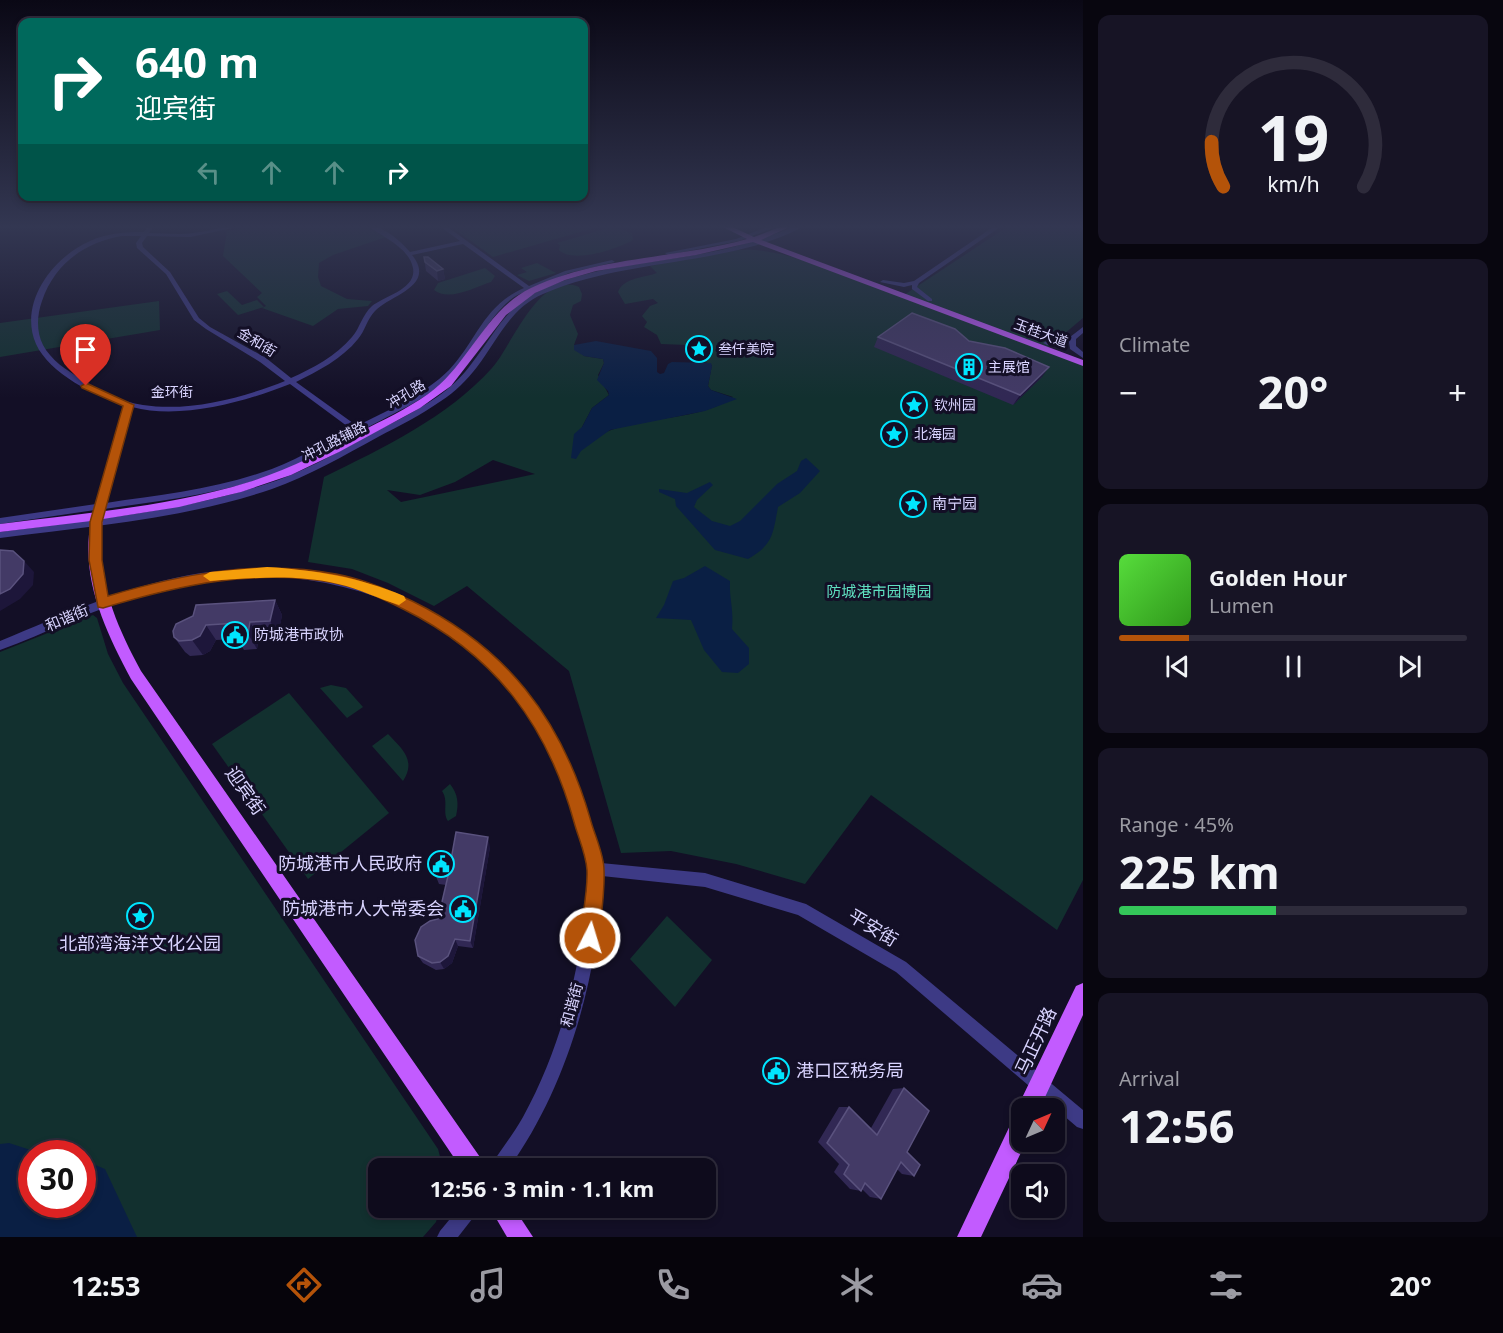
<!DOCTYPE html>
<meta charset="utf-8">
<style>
body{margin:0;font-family:"Noto Sans","Noto Sans SC",sans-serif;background:#171425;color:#f1f3f6;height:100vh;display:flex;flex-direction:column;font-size:22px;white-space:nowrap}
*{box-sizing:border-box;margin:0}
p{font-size:20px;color:#9b9ba3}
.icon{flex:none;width:33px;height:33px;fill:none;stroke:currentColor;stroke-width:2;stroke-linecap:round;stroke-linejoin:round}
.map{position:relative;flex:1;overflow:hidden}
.details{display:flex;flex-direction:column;gap:15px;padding:15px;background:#08060f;width:420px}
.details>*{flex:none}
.guide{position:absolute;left:18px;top:18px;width:570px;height:183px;border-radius:12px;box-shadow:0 3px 9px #0003,0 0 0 2px #2e2b3b;background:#00695c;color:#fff;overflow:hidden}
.needle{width:39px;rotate:46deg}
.fabs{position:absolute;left:1011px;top:1098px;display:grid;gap:12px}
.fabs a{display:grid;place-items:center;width:54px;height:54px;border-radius:12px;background:#0e0b1c;box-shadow:0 3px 9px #0003,0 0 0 2px #2e2b3b;font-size:30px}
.speed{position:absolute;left:18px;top:1140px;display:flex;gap:12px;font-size:30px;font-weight:700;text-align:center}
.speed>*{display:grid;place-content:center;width:78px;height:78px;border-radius:50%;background:#0e0b1c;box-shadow:0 3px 9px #0003,0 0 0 2px #2e2b3b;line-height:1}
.speed .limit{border:9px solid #d22;background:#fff;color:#111}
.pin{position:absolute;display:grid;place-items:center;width:51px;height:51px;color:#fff;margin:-62px -26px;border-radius:50% 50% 50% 0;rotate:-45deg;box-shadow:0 0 6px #0007}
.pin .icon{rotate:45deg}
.me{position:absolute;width:66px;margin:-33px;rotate:5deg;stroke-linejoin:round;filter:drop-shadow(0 0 4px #0008)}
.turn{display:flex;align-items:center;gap:21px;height:126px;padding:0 18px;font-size:27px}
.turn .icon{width:78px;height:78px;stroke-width:2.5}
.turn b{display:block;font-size:42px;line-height:51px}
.lanes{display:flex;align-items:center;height:57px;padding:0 18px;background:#0003;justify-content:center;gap:30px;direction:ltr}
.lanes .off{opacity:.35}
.big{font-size:45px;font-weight:700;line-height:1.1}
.details .card{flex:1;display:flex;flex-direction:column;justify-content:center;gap:9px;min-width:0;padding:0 21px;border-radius:12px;background:#171425}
.details .dial{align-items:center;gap:0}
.dial svg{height:156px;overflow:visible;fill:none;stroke:#2e2b3b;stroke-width:7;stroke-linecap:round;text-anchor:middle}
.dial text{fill:#f1f3f6;stroke:none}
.song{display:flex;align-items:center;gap:18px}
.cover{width:72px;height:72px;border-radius:9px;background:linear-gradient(135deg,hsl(110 70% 55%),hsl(110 70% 35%))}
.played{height:6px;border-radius:3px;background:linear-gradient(90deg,#b45309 20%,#2e2b3b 20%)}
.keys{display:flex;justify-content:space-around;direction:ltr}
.heat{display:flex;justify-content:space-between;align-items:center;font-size:33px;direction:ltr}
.charge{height:9px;border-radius:4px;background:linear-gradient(90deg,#34c759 45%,#2e2b3b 0)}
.trip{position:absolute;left:368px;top:1158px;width:348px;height:60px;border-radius:12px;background:#0e0b1c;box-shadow:0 3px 9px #0003,0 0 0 2px #2e2b3b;font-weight:700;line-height:60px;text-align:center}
.menu{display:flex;height:96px;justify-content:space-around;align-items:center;background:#06040b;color:#9b9ba3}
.menu .icon{width:42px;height:42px}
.menu .current{color:#b45309}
.menu b{font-size:27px;color:#f1f3f6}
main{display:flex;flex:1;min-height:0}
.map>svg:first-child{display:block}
.green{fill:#12302f;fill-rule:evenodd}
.water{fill:#0a1f44}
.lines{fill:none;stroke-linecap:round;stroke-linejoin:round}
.minor{fill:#3d3a85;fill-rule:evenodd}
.major{fill:#c25bff;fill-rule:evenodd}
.wall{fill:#312854}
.shaded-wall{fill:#1d163a}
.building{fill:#433a66;stroke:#5a527e;stroke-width:1.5}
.route{fill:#b45309;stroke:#753606;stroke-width:1.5}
.slow{fill:#f59e0b}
.labels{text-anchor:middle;stroke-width:6;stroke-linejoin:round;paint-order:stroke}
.far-street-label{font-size:14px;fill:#d9d4ff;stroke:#130f26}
.far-poi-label{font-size:14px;fill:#d9d4ff;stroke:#130f26;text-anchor:start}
.poi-label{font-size:15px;fill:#d9d4ff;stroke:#130f26;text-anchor:start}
.park-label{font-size:15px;fill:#5fe0c0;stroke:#130f26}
.street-label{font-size:15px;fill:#d9d4ff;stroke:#130f26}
.near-street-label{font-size:18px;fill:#d9d4ff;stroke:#130f26}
.near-poi-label{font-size:18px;fill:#d9d4ff;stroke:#130f26;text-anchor:end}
</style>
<main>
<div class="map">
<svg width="1083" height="1237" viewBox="0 0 1083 1237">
<rect width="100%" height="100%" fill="#130f26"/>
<g class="green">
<polygon points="259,225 362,225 386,237 333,255 319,263 318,277 321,286 347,299 372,301 368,306 338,309 313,326 262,308 266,306 257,297 262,293 223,256 227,231"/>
<polygon points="449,225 604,225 493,257"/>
<path d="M618,225L621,226L617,228L632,233L633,240C617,249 573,264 559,250L560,245L557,243Z"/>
<path d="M1010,225H1083V318L1045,350L1083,365V880L1057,930L871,795L805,884L736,864L671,851L621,853L569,671L467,586L434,606L388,583L352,569L308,562L324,477C383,448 448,417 492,368C512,346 539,270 579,287L582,294L581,301L573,305L570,315L578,334L574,345L584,356L603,359L604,363L598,375L609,395L592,408L582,427L575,459C606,407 688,430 733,397L711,390L708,386L712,365L696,358L693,349L688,345L661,344L657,335L644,327L647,322L642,316L650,306L658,303L653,299L625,304L618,292C624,277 644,278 657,273L650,266C684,260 721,248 755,250C798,253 860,282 901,297ZM493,460L535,474L401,502L387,490L420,495L455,482Z"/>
<polygon points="537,263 556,273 529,281 517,275 527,272 521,268"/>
<path d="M485,268L495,276L491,282C475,287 449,302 434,290L438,283Z"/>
<polygon points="227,291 242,305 257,300 264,307 238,315 217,294"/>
<polygon points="159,301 160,330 0,357 0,323"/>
<path d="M93,615L97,618L108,654L123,683L438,1149L443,1168H378V1208H440L436,1222L423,1237H0V652ZM32,1154H82V1204H32Z"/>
<polygon points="331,685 346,688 363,707 347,718 320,688"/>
<polygon points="289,693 389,813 308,879 212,744"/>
<path d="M388,734C401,748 417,760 403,781L372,746Z"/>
<path d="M450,784C458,794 459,804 456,816L448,821C442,813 449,801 442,791Z"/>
<polygon points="667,916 712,960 675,1007 630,959"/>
</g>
<g class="water">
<polygon points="596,341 651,351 657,358 657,372 660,374 664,373 668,364 672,362 711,363 712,366 708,386 711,390 737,399 705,411 610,430 581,451 576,459 571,458 574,434 582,427 592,408 609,395 608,391 597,380 604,363 603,359 584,356 574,350 574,345"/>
<path d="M806,458L820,471L800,493L778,507C773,534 773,545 748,559L715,550L676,506L675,499L659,492V489L687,493L710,482L713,485L697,500L694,507L712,521L730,526L740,521L777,484L797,471L801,461Z"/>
<path d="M705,566L730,581C729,599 734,609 732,629L749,648V664L738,673L722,672L704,650L691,620L656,618L664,605L673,581L684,578Z"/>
<polygon points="9,1143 40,1153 32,1154 32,1204 82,1204 83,1160 105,1169 137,1237 0,1237 0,1144"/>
</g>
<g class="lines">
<g class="minor">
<path d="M149,225H155L149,233C164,233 179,235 193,233C211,231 229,225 247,225L190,237L147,236L142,243L143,247L170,272L199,318L210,327L266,358L291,378C313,368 336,356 352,337C360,328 362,315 372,306C384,296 417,289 413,268C409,247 381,236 366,225C382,225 400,240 410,252L460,241L438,225H445L529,286L565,271L612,260L615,262L569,273L533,289L532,291C500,291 473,353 454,373C429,399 393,413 363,430L366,433L365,435L357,433C327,449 298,467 266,477C213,495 159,501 104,509L102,513H96L95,510L0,524V518L96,504L125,405C96,397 49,373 36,344C18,303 53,257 90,241C107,233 125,232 144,232ZM122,236H141L136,243L137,248L166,274L194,320L206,329L260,362L285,381C242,398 190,412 143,405C121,402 99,390 80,378C66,370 51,360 43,345C36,331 37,315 42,301C54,265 84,242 122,236ZM463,244L524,288C483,306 476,342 449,370C424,395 388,410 357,426L296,382C318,371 342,359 358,339C365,331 367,319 375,311C390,295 437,286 412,255ZM290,384L351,429C321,445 292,463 260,473C210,490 158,495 106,503L132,407C181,420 244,402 290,384Z"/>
<polygon points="772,225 781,225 739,241 668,255 665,253 736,239"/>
<path d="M797,225H805C781,240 751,247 724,253C663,266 600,269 543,294C510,308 497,341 477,367C467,380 455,392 441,401C421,415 399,426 378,437C343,456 309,476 272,489C185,519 91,526 0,538V532C88,520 178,512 263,485C300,474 335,454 369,435C392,423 415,412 437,397C450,388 463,376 472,363C492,338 505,308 535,293C587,266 650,264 706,253C738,247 767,238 797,225Z"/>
<polygon points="996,225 1003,225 919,283 917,287 932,299 932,301 928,301 912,289 912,285 904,287 880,282 883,280 904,283 914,281"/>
<polygon points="1072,225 1083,225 1083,229 1073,226"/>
<polygon points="1083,327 1083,333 1076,339 1076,346 1083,352 1083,358 1070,349 1069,342 1047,345 1043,343 1047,341 1070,337"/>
<path d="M270,568C308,572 346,576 382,590C468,621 528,682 567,763C573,775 577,789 582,802C589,822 597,842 601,863L705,873L806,904L906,962L1083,1110V1129L1077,1127L896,972L798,915L705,887L602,876C599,976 567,1087 509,1168H491L493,1162C503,1147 514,1133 523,1117C556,1057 576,987 584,919C586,903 590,887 589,871C587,847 576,822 568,799C520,662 416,585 271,576C202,572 132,596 69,622C46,631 23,642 0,650V641C65,614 131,584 201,573C224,570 247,569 270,568Z"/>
<polygon points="459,1208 479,1208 476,1214 458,1237 437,1237 440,1231"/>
</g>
<g class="major">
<path d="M719,225H728L754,237L785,225H794L761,240L1083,360V366L753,242L696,255L596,271L565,280L535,293L506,315L451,386L420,408L339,452L291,475L241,492L179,507L103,519C94,574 115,623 141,671L482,1160L485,1168H461L131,679C105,630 80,578 91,521L0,532V524C84,513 168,507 249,482C288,470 325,451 360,432C383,420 407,409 428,394C468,366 485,310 531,288C599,256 676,259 747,239Z"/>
<polygon points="1083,983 1083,1015 1040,1108 1022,1108 1022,1142 1026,1142 981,1237 957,1237 1014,1117 1021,1115 1018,1108 1021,1100 1076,986"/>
<polygon points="490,1208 514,1208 533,1237 507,1237"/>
</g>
</g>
<g class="wall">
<polygon points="424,257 443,269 445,279 438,281 426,271"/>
<polygon points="878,337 969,341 1042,377 1013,405 874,347"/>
<polygon points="275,600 282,615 278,636 259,637 257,649 244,650 237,639 216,640 210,651 203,655 190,656 185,652 174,637"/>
<polygon points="490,847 473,948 458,946 452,963 444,969 436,970 423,963 418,956 438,919 446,885 439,884 435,874 451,860"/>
<polygon points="904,1088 907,1152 914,1176 902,1174 897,1169 881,1199 870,1197 862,1189 861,1191 850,1189 834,1172 839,1164 818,1142 839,1107 849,1107 871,1128 893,1089"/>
</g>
<g class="shaded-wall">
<polygon points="443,269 445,279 438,281 437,271"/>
<polygon points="1049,367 1042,377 1013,405 1020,395"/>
<polygon points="24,561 34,572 33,585 20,599 0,611 0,594"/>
<polygon points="275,600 282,615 278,636 270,621"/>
<polygon points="250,622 259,637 257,649 248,634"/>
<polygon points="206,625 216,640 210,651 203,655 192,640"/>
<polygon points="488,837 490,847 473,948 470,941"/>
<polygon points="455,939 458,946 452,963 444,969 440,962"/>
</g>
<g class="building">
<polygon points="424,257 428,257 443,269 437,271 425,262"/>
<polygon points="912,313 955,329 969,341 1005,348 1049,367 1020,395 878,337"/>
<polygon points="0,550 13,551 24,561 23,574 10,589 0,594"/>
<polygon points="275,600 270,621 250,622 248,634 235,635 238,623 206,625 200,636 192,640 179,641 174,637 173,631 176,624 193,616 196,605"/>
<polygon points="456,832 488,837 470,941 455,939 448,956 440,962 432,963 418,956 415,940 421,927 430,921 438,919 448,876 435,874 439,859 451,860"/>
<polygon points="904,1088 929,1111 907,1152 920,1165 914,1176 901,1162 881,1199 865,1183 861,1191 844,1174 849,1165 827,1143 849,1107 877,1135"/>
</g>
<linearGradient id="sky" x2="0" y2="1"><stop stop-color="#0a0815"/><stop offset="0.57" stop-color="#333752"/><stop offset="1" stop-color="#333752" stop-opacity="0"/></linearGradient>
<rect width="1083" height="398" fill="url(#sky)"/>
<path class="route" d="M86,383L134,405L102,522V560L108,596C182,574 258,559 336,574C363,579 387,589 412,601C506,647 561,718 590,818C594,834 604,854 604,870C605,892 601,916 599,938L596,945L590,947L583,945L580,938C582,916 588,892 587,870C586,854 578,837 574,822C547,724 494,654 403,609C381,598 360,588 335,583C256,568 179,585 103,608L98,607L89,560L90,522L123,406L82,388L81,386Z"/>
<path class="slow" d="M267,567C315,570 359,577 404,596L406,600L399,605C379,599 360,589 338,584C296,574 252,578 210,581L203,576L210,572Z"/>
<defs>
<symbol id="sight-ring" viewBox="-11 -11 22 22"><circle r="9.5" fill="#130f26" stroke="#00e5ff" stroke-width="1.5"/><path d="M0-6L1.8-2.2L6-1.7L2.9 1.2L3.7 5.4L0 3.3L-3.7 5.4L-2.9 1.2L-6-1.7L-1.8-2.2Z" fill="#00e5ff"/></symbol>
<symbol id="building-ring" viewBox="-11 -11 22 22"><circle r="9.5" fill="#130f26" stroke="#00e5ff" stroke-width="1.5"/><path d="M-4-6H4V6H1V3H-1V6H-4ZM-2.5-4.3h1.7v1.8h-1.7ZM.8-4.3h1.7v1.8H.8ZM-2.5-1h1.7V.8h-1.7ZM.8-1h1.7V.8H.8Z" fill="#00e5ff"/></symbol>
<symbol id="civic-ring" viewBox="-11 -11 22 22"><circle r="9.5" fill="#130f26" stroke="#00e5ff" stroke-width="1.5"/><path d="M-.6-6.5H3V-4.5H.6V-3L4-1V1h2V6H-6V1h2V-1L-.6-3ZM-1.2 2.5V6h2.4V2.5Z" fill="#00e5ff"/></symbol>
</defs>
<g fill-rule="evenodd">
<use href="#sight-ring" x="684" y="334" width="30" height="30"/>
<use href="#building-ring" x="954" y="352" width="30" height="30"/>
<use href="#sight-ring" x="899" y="390" width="30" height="30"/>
<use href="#sight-ring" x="879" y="419" width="30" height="30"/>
<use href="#sight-ring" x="898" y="489" width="30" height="30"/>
<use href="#civic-ring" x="220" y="620" width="30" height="30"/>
<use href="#civic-ring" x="426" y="849" width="30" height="30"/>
<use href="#civic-ring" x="448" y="894" width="30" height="30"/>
<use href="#sight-ring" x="125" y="901" width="30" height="30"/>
<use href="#civic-ring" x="761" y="1056" width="30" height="30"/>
</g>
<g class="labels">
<g class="far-street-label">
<text transform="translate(1041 333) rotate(20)" y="5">玉桂大道</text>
<text transform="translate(257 342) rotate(31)" y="5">金和街</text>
<text x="172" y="397">金环街</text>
<text transform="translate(406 394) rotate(-31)" y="5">冲孔路</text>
<text transform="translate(334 441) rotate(-27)" y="5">冲孔路辅路</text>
</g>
<g class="far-poi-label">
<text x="718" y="354">叁仟美院</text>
<text x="988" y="372">主展馆</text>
<text x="934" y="410">钦州园</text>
<text x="914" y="439">北海园</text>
</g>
<g class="poi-label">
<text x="932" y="509">南宁园</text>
<text x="254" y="640">防城港市政协</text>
</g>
<g class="park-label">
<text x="879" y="597">防城港市园博园</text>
</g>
<g class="street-label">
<text transform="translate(67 618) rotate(-23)" y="5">和谐街</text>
<text transform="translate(572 1005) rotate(-75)" y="5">和谐街</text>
</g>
<g class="near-street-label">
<text transform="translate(245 791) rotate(55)" y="6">迎宾街</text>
<text transform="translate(873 928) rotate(31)" y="6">平安街</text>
<text transform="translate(1036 1041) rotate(-65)" y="6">马正开路</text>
</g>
<g class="near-poi-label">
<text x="422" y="870">防城港市人民政府</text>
<text x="444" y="915">防城港市人大常委会</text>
<text x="140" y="950" text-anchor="middle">北部湾海洋文化公园</text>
<text x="796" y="1077" text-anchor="start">港口区税务局</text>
</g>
</g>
</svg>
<div class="fabs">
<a><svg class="needle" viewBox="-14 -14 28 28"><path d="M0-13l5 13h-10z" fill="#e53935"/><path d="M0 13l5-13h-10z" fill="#9b9ba3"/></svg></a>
<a><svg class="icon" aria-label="sound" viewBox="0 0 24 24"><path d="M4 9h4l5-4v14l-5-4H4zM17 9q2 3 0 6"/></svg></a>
</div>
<div class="speed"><div class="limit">30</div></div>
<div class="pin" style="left:86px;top:386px;background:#d93025"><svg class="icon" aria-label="arrive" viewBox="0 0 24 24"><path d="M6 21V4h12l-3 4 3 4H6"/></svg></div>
<svg class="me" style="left:590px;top:938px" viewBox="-20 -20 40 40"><circle r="17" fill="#b45309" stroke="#fff" stroke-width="3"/><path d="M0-11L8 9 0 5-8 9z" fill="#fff"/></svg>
<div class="trip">12:56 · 3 min · 1.1 km</div>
<div class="guide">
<div class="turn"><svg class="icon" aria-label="right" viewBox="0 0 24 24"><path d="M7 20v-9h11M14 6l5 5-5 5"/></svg><div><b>640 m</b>迎宾街</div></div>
<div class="lanes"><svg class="icon off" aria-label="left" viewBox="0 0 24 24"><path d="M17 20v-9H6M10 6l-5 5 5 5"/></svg><svg class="icon off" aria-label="ahead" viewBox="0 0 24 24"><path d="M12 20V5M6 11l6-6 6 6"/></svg><svg class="icon off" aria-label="ahead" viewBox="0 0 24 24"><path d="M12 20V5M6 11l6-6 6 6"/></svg><svg class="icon" aria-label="right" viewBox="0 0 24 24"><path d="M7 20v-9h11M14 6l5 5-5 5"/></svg></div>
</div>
</div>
<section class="details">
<div class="card dial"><svg viewBox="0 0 100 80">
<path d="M14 69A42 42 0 1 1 86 69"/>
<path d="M14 69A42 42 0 0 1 8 46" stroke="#b45309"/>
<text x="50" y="56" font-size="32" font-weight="700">19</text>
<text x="50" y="72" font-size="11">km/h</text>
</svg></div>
<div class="card"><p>Climate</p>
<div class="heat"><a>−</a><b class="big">20°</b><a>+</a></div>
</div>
<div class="card">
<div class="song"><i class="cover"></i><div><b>Golden Hour</b><p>Lumen</p></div></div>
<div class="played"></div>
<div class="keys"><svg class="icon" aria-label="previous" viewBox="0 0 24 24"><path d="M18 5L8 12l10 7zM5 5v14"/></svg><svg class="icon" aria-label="pause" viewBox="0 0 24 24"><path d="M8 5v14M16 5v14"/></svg><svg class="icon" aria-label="next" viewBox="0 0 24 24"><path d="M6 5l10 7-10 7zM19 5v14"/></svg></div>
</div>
<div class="card"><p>Range · 45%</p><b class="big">225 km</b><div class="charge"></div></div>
<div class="card"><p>Arrival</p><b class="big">12:56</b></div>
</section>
</main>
<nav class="menu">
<b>12:53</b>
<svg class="icon current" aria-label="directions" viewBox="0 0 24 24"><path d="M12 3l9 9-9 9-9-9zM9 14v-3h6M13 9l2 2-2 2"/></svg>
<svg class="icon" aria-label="music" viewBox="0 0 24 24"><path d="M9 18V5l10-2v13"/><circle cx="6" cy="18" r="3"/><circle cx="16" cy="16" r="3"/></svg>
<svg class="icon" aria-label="phone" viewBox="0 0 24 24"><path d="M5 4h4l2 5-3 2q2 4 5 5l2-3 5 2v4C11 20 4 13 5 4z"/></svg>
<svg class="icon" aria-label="climate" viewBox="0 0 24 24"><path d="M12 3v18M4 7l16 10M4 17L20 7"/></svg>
<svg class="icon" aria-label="car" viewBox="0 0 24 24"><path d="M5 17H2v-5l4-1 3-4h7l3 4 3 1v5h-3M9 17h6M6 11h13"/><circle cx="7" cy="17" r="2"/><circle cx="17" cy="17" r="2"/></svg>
<svg class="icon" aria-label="filters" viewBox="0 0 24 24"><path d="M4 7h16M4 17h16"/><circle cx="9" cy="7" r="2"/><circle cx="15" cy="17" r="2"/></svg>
<b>20°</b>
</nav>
